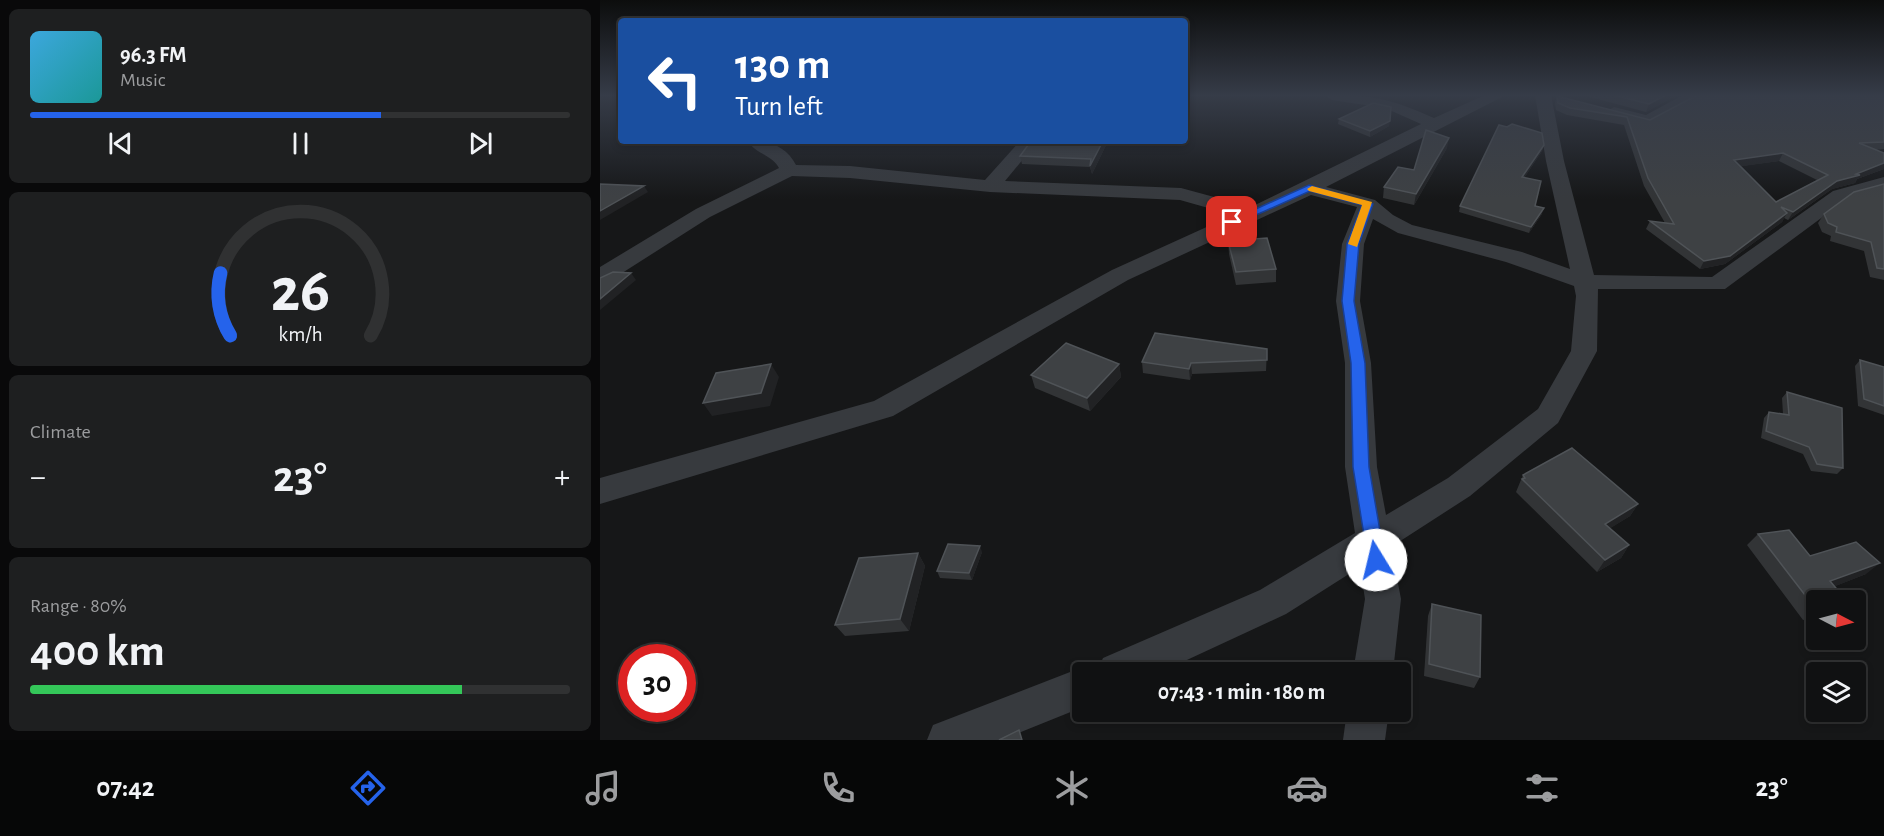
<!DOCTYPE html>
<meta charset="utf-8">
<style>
body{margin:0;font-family:"Alegreya Sans",sans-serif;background:#1e1f20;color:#f1f3f6;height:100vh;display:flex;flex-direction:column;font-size:22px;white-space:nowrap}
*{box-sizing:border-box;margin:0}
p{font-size:20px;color:#9c9d9f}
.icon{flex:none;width:33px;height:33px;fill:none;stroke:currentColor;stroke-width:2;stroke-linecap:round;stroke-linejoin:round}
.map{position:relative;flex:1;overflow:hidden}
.drawer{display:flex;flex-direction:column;gap:9px;padding:9px;background:#09090a;width:600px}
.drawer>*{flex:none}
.hud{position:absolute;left:18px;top:18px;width:570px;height:126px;border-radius:6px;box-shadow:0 3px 9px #0003,0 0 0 2px #303132;background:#1a4fa0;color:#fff;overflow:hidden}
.needle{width:39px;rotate:96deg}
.fabs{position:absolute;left:1206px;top:590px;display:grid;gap:12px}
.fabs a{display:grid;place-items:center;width:60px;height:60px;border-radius:6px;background:#101112;box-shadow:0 3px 9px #0003,0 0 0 2px #303132;font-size:30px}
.speed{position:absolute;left:18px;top:644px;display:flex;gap:12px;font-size:30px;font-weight:700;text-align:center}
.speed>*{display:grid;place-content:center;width:78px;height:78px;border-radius:50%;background:#101112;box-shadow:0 3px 9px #0003,0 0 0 2px #303132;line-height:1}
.speed .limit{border:9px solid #d22;background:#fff;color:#111}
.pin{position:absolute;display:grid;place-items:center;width:51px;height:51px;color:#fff;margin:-26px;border-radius:12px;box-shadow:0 3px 9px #0006}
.me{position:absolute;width:66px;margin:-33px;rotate:351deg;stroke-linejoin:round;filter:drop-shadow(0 0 4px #0008)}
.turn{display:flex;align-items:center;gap:21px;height:126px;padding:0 18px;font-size:27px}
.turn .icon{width:78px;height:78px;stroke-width:2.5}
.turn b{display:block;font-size:42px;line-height:51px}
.big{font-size:45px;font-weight:600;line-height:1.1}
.drawer .widget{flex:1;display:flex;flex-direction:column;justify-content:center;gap:9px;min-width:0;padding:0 21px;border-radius:9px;background:#1e1f20}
.drawer .dial{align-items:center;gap:0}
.dial svg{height:156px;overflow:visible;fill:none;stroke:#303132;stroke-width:7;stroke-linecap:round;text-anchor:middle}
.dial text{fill:#f1f3f6;stroke:none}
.song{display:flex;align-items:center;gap:18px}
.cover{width:72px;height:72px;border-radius:9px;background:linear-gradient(135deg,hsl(200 70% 55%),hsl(180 70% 35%))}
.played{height:6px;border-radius:3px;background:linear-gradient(90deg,#2563eb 65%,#303132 65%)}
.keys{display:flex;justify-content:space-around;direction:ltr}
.heat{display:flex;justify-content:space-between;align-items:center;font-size:33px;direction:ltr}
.charge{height:9px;border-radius:4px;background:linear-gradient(90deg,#34c759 80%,#303132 0)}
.trip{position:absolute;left:472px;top:662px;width:339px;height:60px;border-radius:6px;background:#101112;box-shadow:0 3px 9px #0003,0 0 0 2px #303132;font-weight:600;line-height:60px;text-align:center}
.tab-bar{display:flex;height:96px;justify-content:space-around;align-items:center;background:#060707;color:#9c9d9f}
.tab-bar .icon{width:42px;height:42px}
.tab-bar .active{color:#2563eb}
.tab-bar b{font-size:27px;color:#f1f3f6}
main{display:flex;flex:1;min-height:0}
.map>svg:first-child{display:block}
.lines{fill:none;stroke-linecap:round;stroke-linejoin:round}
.street{fill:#373a3e;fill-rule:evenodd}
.wall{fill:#323436;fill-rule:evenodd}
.shaded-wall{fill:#212224}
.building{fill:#3e4144;stroke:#4f5357;stroke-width:1.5;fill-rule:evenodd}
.route{fill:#2563eb;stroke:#184099;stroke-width:1.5}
.slow{fill:#f59e0b}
</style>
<main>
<section class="drawer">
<div class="widget">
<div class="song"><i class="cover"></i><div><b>96.3 FM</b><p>Music</p></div></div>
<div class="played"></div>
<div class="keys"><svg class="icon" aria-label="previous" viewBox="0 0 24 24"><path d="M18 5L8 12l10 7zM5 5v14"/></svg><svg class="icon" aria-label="pause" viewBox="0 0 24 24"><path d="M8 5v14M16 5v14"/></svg><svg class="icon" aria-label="next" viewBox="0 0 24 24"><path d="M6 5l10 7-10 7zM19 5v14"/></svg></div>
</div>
<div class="widget dial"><svg viewBox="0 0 100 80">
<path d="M14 69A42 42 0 1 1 86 69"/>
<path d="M14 69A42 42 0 0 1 9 37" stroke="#2563eb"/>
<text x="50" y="56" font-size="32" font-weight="700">26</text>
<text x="50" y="72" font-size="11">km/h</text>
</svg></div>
<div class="widget"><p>Climate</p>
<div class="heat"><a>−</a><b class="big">23°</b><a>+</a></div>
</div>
<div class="widget"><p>Range · 80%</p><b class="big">400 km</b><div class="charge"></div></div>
</section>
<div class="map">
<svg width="1284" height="740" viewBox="0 0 1284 740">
<rect width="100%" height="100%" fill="#161718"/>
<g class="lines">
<g class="street">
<path d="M725,95C773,95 789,98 834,118L885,95H906L726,187L775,200L793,215L812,225L922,252L970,269L946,161L935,95H951L964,161L994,275L1112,277L1233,191L1284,177V189L1247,199L1125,289H998L997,351L958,423L870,496L791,547L801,599L793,672H753L765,599L760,567L686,614L561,672H497L503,658L660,590L755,533L745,467V363L736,301L742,244L757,207L711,195L528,280L293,416L0,504V478L274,401L512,270L633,215L580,200L390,192L250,178L192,176L110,217L8,282L0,284V267L96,209L179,168C172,155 159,155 150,144L152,141C171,141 187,147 196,165L250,166L385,180L420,141H438L405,181L581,188L651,207L821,124L785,108L732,100ZM773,219L798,233L906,262L974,286L976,296L971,351L938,409L848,478L786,515L777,467L771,363L760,301L764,244Z"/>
<polygon points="1083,95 1103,95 1048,125 1008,115 1006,112 1014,107 1046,115"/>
<polygon points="483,667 495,672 483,672 483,707 401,740 327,740 333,725"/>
<polygon points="747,711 789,711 785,740 743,740"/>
</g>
</g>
<g class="wall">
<polygon points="983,95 1077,95 1046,112"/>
<path d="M1284,95V149L1275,150L1284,153V169L1257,179L1255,183L1232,189L1188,220L1184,218L1182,222L1125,264L1100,269L1046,229L1050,221L1065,223L1044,186L1024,125L967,115L956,110L955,103L957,96L1050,120ZM1179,161L1217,180L1176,202L1141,166Z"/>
<polygon points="739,119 789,126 770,137 738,124"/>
<polygon points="431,141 508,141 492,174 490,167 422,164 420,156"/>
<polygon points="944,145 942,151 924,178 935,206 942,214 929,233 859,212 860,206"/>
<polygon points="847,148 814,205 783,198 784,187 814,170"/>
<polygon points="1284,184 1284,280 1270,277 1264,251 1230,241 1231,236 1222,232 1218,223 1224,214"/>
<polygon points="628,241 676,269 676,282 636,285 629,254"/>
<polygon points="667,349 666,371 592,374 590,380 543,373 542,362"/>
<polygon points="1260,360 1284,367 1284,415 1258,406 1255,366"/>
<polygon points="519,364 521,377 490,411 435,388 431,375"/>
<polygon points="1187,392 1243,468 1237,474 1211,471 1203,454 1161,438 1164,418 1169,412 1183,414 1182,398"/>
<polygon points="923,475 1038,504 1030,516 1010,528 1029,545 1021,558 997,572 916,492"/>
<polygon points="1158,534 1210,556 1266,574 1235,586 1216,600 1216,618 1203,620 1147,545"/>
<polygon points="382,552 372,580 340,578 337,571"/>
<polygon points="318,553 325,566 309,631 245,636 235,625"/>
<polygon points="832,604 880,677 874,688 824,676 828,616"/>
</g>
<g class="shaded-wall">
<polygon points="1066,95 1077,95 1046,112 1049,104"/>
<polygon points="790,121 789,126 770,137 770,131"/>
<polygon points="849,138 847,148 814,205 816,194"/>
<polygon points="503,141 508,141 492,174 490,166"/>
<polygon points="944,145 942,151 921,183 922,177"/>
<polygon points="1183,153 1179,161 1130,168 1134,160"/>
<polygon points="1284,163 1284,169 1257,179 1255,183 1232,189 1188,220 1193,212 1237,181"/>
<polygon points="44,186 48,192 0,220 0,211"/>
<polygon points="944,208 942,214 929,233 931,227"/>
<polygon points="1187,213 1182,222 1125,264 1100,269 1104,261"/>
<polygon points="31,273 36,280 0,310 0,299"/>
<polygon points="591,363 592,374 590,380 589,369"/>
<polygon points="171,364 179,377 170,406 112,416 103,403"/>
<polygon points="519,364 521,377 490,411 487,398"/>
<polygon points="1038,504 1030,516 998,536 1005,524"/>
<polygon points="1029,545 1021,558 997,572 1005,560"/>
<polygon points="380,546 382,552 372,580 369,573"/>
<polygon points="318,553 325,566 309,631 300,619"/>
<polygon points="1280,563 1266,574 1218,593 1230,581"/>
</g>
<g class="building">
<polygon points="1013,95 1066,95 1049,104"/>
<path d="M1097,95H1284V142L1259,143L1284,153V163L1256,174L1260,175L1237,181L1193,212L1181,207L1187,213L1130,256L1104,261L1050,221L1074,224L1048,178L1027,117L970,108L958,103L957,96L1050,120ZM1183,153L1228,175L1176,202L1134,160Z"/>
<polygon points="773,103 791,107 790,121 770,131 739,119"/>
<polygon points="912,124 942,133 944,145 922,177 941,181 935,206 944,208 931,227 860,206 899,125 907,127"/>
<polygon points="826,130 849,138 816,194 784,187 798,167 814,170"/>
<polygon points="431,141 503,141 490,166 491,159 420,156"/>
<polygon points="0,184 44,186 0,211"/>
<polygon points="1284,184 1284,269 1277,268 1271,242 1236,232 1237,227 1228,223 1224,214 1254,192"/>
<polygon points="667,238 676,269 636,272 628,241"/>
<polygon points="13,272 31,273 0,299 0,278"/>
<polygon points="555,333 667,349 667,360 591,363 589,369 542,362"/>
<polygon points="466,343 519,364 487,398 431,375"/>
<polygon points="1260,360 1284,367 1284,406 1264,399"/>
<polygon points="171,364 161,393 103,403 116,373"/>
<polygon points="1187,392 1242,408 1243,468 1217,464 1209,447 1166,431 1169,412 1189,415"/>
<polygon points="972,448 1038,504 1005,524 1029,545 1005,560 922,479 925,478 923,475"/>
<polygon points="1189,530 1210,556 1256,542 1280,563 1230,581 1246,600 1216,600 1216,608 1215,608 1158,534"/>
<polygon points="348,544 380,546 369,573 337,571"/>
<polygon points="318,553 300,619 235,625 259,558"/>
<polygon points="832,604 881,615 880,677 829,664"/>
<polygon points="419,730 422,740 399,740"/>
</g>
<linearGradient id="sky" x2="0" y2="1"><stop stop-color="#0c0d0d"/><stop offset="0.48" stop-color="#363c48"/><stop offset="1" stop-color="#363c48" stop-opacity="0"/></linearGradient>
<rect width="1284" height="199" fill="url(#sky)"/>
<polygon class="route" points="709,185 773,204 759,244 754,301 765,363 769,467 785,560 783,565 776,567 770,565 768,560 753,467 751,363 742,301 747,244 762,205 710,191 636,224 627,222"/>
<polygon class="slow" points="712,186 772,202 757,247 748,244 762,205 709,191 707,189"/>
</svg>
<div class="fabs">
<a><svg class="needle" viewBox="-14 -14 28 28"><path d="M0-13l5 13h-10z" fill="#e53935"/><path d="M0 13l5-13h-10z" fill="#9c9d9f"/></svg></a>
<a><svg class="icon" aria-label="layers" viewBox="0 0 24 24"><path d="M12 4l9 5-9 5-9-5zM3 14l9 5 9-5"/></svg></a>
</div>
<div class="speed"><div class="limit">30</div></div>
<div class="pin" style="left:632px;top:222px;background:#d93025"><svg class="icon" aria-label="arrive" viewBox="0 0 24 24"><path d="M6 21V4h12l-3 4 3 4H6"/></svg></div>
<svg class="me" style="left:776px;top:560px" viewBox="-20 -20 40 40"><circle r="19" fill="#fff"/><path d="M0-13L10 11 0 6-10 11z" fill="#2563eb"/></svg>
<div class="trip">07:43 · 1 min · 180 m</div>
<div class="hud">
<div class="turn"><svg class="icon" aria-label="left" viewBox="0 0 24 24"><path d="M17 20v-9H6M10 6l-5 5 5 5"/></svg><div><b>130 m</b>Turn left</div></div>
</div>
</div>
</main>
<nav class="tab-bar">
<b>07:42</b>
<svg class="icon active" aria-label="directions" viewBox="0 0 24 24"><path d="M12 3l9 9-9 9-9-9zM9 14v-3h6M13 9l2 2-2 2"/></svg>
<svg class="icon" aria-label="music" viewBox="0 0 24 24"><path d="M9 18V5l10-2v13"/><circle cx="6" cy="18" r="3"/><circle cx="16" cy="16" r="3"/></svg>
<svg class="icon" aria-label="phone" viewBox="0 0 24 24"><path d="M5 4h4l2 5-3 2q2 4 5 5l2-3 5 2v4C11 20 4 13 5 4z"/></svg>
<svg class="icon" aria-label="climate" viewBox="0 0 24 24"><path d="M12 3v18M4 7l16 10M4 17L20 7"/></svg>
<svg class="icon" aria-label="car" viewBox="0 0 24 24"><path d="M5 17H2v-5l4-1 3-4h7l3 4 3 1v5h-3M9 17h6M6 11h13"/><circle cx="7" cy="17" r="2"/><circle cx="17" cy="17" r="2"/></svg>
<svg class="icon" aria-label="filters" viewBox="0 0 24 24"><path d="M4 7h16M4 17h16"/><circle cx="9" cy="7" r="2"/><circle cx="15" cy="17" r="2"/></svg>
<b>23°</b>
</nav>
